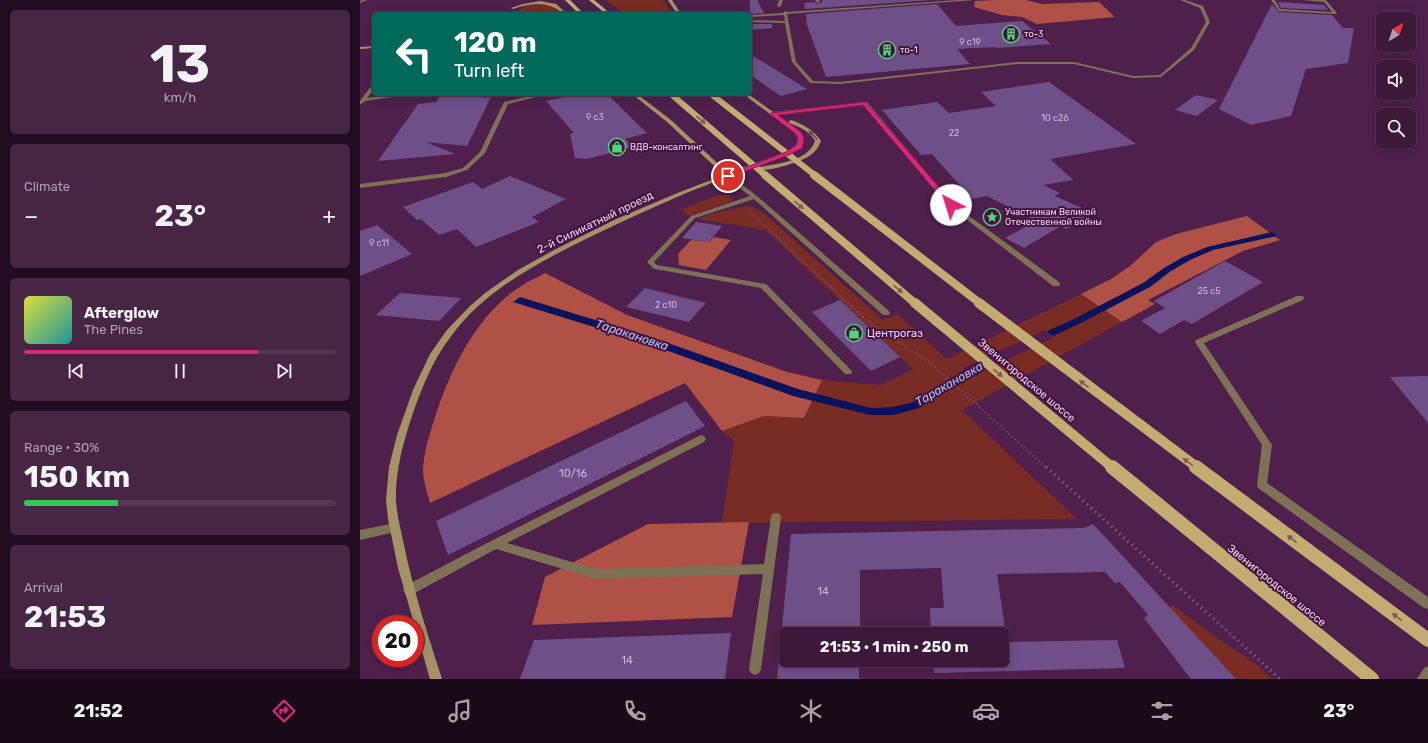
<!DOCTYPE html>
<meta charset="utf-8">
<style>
body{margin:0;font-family:Rubik,sans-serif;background:#472545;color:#f1f3f6;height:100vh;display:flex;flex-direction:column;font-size:15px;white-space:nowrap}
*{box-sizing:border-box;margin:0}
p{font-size:13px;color:#aca0af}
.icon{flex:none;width:22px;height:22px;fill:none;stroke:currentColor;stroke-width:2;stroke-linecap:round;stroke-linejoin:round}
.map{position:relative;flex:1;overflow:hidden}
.sheet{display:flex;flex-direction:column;gap:10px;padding:10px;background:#210d20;width:360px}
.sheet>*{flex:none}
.guide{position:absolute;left:12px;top:12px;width:380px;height:84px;border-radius:6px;box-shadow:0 2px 10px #0003,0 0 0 1px #553754;background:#00695c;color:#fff;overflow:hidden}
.needle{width:26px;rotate:39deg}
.controls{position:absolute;left:1016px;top:12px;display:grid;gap:8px}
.controls a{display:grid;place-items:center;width:40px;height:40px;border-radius:6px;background:#3c183a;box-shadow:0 2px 10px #0003,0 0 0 1px #553754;font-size:20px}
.speed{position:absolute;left:12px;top:615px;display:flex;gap:8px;font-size:20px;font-weight:700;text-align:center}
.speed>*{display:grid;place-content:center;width:52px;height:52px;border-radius:50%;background:#3c183a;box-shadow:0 2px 10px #0003,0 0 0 1px #553754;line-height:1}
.speed .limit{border:6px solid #d22;background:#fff;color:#111}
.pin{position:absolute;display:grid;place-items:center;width:34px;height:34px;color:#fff;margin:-17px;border:2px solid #fff;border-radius:50%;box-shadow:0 1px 4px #0007}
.me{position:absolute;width:44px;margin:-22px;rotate:320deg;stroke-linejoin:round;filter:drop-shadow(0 0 3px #0008)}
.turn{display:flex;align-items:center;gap:14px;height:84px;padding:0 16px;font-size:18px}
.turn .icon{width:52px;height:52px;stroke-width:2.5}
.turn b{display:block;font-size:28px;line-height:34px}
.big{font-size:30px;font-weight:700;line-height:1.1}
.sheet .card{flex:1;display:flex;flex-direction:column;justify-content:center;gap:6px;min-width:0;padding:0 14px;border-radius:6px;background:#472545}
.sheet .dial{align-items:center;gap:0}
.dial b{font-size:52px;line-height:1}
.song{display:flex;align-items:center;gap:12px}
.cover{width:48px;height:48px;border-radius:6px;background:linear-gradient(135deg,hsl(60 70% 55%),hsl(180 70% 35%))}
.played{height:4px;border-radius:2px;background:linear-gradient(90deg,#db2777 75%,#553754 75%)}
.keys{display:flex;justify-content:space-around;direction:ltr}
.heat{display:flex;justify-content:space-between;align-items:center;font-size:22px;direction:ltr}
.charge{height:6px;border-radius:3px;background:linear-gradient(90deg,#34c759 30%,#553754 0)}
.trip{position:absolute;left:419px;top:627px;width:230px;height:40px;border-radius:6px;background:#3c183a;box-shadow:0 2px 10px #0003,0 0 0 1px #553754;font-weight:700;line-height:40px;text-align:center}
.dock{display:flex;height:64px;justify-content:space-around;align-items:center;background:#180a17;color:#aca0af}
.dock .icon{width:28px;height:28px}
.dock .current{color:#db2777}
.dock b{font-size:18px;color:#f1f3f6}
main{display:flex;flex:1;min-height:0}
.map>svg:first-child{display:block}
.green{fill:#792c23}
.forest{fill:#af5245}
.water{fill:#0c135a}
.pier{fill:#50204d}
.building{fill:#6f4f88}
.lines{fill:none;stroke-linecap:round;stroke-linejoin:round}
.path-far2{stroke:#80567d;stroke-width:2;stroke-dasharray:1 2.5;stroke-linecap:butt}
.path-far1{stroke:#80567d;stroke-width:2.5;stroke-dasharray:1 3;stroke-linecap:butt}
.path{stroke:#80567d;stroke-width:3.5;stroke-dasharray:1.5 4;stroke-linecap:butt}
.lane{fill:#7d7255;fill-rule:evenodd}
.street{fill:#7d7255;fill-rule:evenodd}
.secondary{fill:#a49365;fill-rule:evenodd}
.primary{fill:#c3ac71;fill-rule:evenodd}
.primary-bridge-far3{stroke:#c3ac71;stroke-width:6}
.primary-bridge-far2{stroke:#c3ac71;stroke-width:8}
.primary-bridge-far1{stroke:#c3ac71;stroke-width:10}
.primary-bridge{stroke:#c3ac71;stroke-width:14}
.oneway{fill:#7d5957}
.oneway2{fill:#6a4750}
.route{fill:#db2777;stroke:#8e194d}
.labels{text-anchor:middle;stroke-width:4;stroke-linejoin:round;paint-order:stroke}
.far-poi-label{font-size:9px;fill:#f0d3ed;stroke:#441542;text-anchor:start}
.number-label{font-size:9px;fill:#d0b2d4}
.street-label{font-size:11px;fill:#f0d3ed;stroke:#441542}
.poi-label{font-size:11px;fill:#f0d3ed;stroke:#441542;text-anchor:start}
.near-number-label{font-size:11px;fill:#d0b2d4}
.water-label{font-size:12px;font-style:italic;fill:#b5c4ef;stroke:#441542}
</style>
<main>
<section class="sheet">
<div class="card dial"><b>13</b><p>km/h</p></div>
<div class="card"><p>Climate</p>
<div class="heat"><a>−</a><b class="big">23°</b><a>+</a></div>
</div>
<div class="card">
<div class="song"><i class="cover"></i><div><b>Afterglow</b><p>The Pines</p></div></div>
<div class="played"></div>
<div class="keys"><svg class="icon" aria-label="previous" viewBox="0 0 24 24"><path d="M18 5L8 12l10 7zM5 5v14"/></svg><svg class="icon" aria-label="pause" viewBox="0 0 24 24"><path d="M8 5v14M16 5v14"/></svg><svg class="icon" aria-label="next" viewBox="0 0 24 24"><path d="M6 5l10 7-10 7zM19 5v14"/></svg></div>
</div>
<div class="card"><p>Range · 30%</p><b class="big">150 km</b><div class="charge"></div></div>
<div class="card"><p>Arrival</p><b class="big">21:53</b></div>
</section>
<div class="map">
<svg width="1068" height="679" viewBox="0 0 1068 679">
<rect width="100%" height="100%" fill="#50204d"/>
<g class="green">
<polygon points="246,0 303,0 312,14 264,14"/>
<polygon points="184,4 193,6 200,14 162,14 159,10 169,5"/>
<polygon points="358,195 369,195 373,199 372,201 367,203 329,216 323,210 317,211"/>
<polygon points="386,206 394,207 405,214 523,320 537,314 587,359 721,294 762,322 602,410 717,519 362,523 374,441 362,431 404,416 444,418 462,380 520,385 553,369 406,230 337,219 354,213"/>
<polygon points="813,605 851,634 896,664 912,679 876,679 809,608"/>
</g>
<g class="forest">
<polygon points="639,0 666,0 682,4 739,2 755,17 677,24 662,17 642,15 614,7 615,1"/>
<polygon points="887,216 920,240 883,251 788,300 795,304 762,322 721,294 751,279 770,266 796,242 816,234"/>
<polygon points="354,237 371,240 346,270 319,265 318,254 331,240 349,242"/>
<path d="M185,273L267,315L427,372L462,380L444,418L404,416L362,431L325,383L70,503C67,492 63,480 63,470C64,449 71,430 77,411C93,364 118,314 161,286C168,281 177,278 185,273Z"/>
<polygon points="389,522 372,617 172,625 185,577 288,524"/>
</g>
<polygon class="water" points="912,232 917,236 853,250 830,260 811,271 790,287 721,323 613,374 559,408 534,415 510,415 433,396 286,343 153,302 160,297 291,337 438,389 511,408 532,407 554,402 607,368 714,319 783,283 804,268 823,257 847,247"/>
<polygon class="pier" points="685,330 695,337 613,376 603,368"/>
<g class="building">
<polygon points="390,0 397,0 404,13 390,14"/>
<polygon points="462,0 573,0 445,9 444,3 455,2 457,4 463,2"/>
<polygon points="918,2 964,5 968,10 921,8"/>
<polygon points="577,4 596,26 662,21 691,44 637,48 635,47 597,49 610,64 466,77 447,25 446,14"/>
<polygon points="912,4 919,12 972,15 983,28 994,28 988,63 946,69 931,116 891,125 859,109"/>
<polygon points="390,24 411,24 413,28 390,30"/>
<polygon points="390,54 447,89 421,96 390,75"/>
<polygon points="689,82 776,144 690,159 713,180 683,185 700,193 695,196 733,213 706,229 701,226 664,248 645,238 676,221 627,196 612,199 572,154 561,155 522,110 577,102 589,113 636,106 621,92"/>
<polygon points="82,94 125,94 123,98 131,97 107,146 66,142 95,154 18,161 58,104 76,102"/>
<polygon points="218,94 247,94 287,133 265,139 273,147 227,159 215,158 210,134 214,133 186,101"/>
<polygon points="836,95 858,100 837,116 815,110"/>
<polygon points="150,176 206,199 172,217 179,222 116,247 97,229 79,235 61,219 57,220 43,207 113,182 122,189"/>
<polygon points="336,222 362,226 349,242 322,238"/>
<polygon points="17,225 52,254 0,276 0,231"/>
<polygon points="865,261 903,282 832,324 824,320 800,334 781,321 805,308 794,301"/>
<polygon points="285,288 346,303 329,322 266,307"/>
<polygon points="40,293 101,298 79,321 16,315"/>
<polygon points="480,300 540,357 511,371 452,312"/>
<polygon points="1068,376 1068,423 1030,377"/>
<polygon points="326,401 345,426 88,555 76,521"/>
<polygon points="733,524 876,679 831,679 784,618 788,615 760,582 755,583 745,572 637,574 647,642 757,640 765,668 574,673 573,660 642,660 642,634 571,634 570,608 584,608 581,568 500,570 500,634 426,634 426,660 499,660 499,679 417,679 431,534 724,528"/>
<polygon points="371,633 365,679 160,679 174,640"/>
</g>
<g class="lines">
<polyline class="path-far2" points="388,210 489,304"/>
<polyline class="path-far1" points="488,303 513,326 568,361 687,468"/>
<polyline class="path" points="686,467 920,679"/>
<g class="lane">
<polygon points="2,0 7,0 0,3 0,1"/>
<polygon points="419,0 423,0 421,6 419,7 417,6"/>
<polygon points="455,0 459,0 460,2 457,3"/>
<polygon points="598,0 615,0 427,14 436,62 453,81 480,82 657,62 714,62 773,76 800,75 831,48 846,22 840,8 820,0 825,0 843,6 850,22 834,50 801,77 773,78 714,64 657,64 480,84 450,83 432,62 425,23 390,22 390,20 425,21 424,15 390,17 390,15 423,13 425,11 427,12"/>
<polygon points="911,0 915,0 920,9 972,12 964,2 942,0 966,0 977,13 975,14 919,11"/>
<polygon points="12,85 14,85 14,89 7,98 37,94 49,94 47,95 5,101 0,105 0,101"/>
<polygon points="180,94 188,94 148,104 125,153 107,170 86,177 0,188 0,184 85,173 103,168 120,152 144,102"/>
<polygon points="505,102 507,102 593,204 699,282 700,284 699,286 693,286 589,206 504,105 413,116 410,114 413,112"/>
<polygon points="368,174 397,196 529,311 530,313 529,315 523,315 394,199 335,218 294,262 297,265 406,284 491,370 492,372 491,374 485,374 401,288 295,269 293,268 287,262 331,216 390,196 366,177 365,176"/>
<polygon points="937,296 943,296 944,298 943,300 844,343 912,445 907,483 1068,597 1068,609 1064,608 898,488 897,485 902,445 835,342 836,340"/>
<polygon points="35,523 39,525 40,528 39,531 0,540 0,530"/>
<polygon points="1068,666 1068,679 1057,679 1064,668"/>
</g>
<polygon class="street" points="341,435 344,436 346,439 344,442 147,543 236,569 404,564 411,517 412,514 416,513 420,514 421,517 401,669 399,673 395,675 391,673 389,669 403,574 236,579 136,549 53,594 49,595 45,594 43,590 45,586 131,541"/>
<g class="secondary">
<polygon points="308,0 312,0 321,14 317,14"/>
<path d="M180,1L196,4L207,14H203C188,0 171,3 153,9L151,8L163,4Z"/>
<polygon points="14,46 14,48 0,49 0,47"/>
<path d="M272,94H277L311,120L368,173L426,152L436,145L438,138L433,131L383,94H388L437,129L444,138L442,146L430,154C397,167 364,178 331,191C298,205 265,220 232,236C181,261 126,289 92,335C73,359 62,387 52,416C43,443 35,472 36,501C37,516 41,530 44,545C53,590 68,635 82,679H70L38,568L28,519L26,500L29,467L37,435L53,390L70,354L87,330L110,306L125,293L158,270L194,250L254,220L315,194L364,175L307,122Z"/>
<path d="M431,120C443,124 454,130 461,141C459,146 457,150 452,154C443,162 408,172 396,170V168C416,163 447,163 455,141C450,131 439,127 429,123V121Z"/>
</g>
<g class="primary">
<polygon points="205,0 210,0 224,14 219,14"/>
<polygon points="229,0 234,0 251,14 246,14"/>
</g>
<g class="primary-bridge-far3">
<polyline points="311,94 406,176"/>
<polyline points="351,94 456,176"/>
</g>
<g class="primary-bridge-far2">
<polyline points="405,175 556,304"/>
<polyline points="454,175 621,304"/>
</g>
<g class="primary-bridge-far1">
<polyline points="555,303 753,468"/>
<polyline points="619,303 838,468"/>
</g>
<g class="primary-bridge">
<polyline points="752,467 1012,679"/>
<polyline points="836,467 1068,640"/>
</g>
</g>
<defs><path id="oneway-solid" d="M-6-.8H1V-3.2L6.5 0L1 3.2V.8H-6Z"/></defs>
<g class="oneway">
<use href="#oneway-solid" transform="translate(341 120) rotate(41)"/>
<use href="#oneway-solid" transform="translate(439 205) rotate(41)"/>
<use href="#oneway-solid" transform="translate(538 289) rotate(40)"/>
<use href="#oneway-solid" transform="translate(638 373) rotate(40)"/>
<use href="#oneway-solid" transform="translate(724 384) rotate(-143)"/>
<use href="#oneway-solid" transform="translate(828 462) rotate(-143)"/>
<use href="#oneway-solid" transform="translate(932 539) rotate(-143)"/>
<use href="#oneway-solid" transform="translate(1037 617) rotate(-143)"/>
</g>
<use class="oneway2" href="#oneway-solid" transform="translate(453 135) rotate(-135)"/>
<polygon class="route" points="505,102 593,203 593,206 588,206 503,105 418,115 441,132 444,138 442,148 431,154 370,177 364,176 426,152 437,145 438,138 436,134 411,115 411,113"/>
<defs>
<symbol id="building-ring" viewBox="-11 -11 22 22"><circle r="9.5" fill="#441542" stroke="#4fd675" stroke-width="1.5"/><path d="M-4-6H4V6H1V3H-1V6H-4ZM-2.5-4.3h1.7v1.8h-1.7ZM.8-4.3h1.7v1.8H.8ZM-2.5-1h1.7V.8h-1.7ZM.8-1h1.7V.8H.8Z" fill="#4fd675"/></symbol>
<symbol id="shop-ring" viewBox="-11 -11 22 22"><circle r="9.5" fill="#441542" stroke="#4fd675" stroke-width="1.5"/><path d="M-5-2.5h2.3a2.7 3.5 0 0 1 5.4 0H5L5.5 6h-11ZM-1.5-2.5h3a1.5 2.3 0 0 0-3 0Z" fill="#4fd675"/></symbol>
<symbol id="sight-ring" viewBox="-11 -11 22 22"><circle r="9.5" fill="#441542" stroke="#4fd675" stroke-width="1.5"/><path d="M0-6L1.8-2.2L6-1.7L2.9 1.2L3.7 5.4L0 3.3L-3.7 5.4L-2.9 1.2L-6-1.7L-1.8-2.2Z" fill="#4fd675"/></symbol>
</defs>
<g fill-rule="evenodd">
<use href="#building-ring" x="641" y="24" width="20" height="20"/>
<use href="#building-ring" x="517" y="40" width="20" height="20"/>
<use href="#shop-ring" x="247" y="137" width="20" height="20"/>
<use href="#sight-ring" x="622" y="207" width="20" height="20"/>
<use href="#shop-ring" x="484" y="323" width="20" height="20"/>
</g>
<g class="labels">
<g class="far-poi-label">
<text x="664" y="37">то-3</text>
<text x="540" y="53">то-1</text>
<text x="270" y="150">ВДВ-консалтинг</text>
<text x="645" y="215">Участникам Великой<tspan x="645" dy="10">Отечественной войны</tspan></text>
</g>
<g class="number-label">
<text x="610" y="45">9 с19</text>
<text x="235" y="120">9 с3</text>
<text x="695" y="121">10 с26</text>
<text x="594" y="136">22</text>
<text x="19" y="246">9 с11</text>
<text x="849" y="294">25 с5</text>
<text x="306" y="308">2 с10</text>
</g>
<g class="street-label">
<text transform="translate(235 222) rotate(-26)" y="4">2-й Силикатный проезд</text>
<text transform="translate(667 380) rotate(40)" y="4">Звенигородское шоссе</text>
<text transform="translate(917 585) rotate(39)" y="4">Звенигородское шоссе</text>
</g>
<g class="poi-label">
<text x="507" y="337">Центрогаз</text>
</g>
<g class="near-number-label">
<text x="213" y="477">10/16</text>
<text x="463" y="595">14</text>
<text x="267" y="664">14</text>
</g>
<g class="water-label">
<text transform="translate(272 335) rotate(18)" y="4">Таракановка</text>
<text transform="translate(589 384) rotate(-30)" y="4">Таракановка</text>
</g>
</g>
</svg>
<div class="controls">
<a><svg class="needle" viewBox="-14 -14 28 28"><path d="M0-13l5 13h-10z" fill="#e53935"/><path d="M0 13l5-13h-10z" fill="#aca0af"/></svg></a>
<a><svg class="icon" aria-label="sound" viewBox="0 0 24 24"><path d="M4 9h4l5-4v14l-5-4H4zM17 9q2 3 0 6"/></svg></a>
<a><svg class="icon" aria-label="search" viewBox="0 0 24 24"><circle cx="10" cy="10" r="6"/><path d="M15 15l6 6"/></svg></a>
</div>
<div class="speed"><div class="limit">20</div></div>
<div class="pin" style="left:368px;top:176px;background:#d93025"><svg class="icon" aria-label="arrive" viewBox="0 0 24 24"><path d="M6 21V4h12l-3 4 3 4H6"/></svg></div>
<svg class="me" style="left:591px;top:205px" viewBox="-20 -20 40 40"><circle r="19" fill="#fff"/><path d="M0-13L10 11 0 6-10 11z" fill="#db2777"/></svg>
<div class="trip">21:53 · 1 min · 250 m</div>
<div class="guide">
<div class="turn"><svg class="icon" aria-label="left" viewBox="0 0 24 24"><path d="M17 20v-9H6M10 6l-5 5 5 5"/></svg><div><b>120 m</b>Turn left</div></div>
</div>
</div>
</main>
<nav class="dock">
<b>21:52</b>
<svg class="icon current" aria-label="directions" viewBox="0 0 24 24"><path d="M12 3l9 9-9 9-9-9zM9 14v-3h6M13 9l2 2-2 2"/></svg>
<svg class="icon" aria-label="music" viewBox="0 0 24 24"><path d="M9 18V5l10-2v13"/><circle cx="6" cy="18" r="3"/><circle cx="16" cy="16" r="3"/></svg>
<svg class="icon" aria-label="phone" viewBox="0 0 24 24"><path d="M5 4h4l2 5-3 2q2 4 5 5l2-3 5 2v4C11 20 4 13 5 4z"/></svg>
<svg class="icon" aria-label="climate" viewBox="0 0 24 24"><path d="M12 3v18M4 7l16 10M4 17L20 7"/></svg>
<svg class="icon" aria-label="car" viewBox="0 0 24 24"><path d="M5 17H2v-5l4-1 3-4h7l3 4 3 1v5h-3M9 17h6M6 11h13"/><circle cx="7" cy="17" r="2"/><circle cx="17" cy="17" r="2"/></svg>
<svg class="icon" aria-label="filters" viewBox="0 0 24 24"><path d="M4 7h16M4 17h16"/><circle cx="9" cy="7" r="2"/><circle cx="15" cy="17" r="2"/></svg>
<b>23°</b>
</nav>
